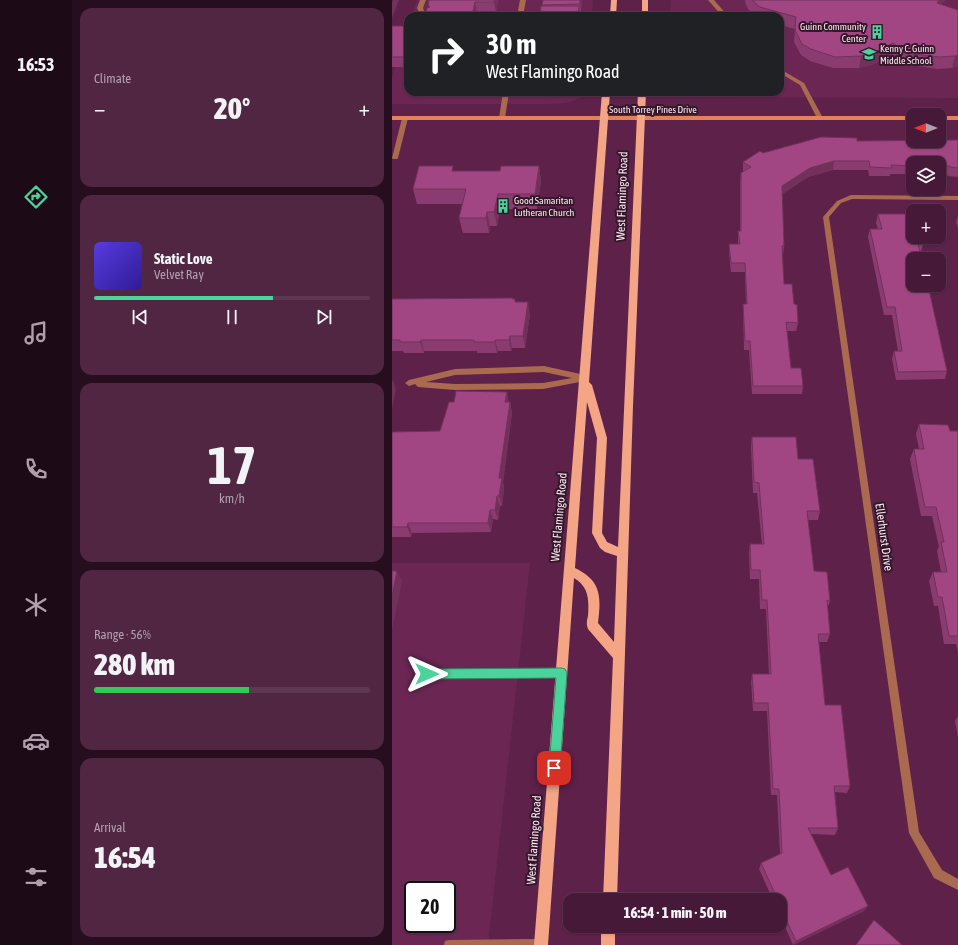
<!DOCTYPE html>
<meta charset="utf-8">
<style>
body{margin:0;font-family:"Asap Condensed",sans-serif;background:#502643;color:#f1f3f6;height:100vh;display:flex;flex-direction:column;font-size:15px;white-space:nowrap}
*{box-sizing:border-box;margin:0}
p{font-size:13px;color:#b0a0ae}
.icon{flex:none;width:22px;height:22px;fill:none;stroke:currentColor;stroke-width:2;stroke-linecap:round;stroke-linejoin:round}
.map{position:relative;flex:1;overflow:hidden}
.details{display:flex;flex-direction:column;gap:8px;padding:8px;background:#260e1f;width:320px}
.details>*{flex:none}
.guide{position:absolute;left:12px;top:12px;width:380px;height:84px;border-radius:12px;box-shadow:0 1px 3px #0004,0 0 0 1px #5e3853;background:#202124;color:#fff;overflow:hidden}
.needle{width:26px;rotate:270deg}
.controls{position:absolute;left:514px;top:108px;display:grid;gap:8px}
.controls a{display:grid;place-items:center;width:40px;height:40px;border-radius:8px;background:#461938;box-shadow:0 1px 3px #0004,0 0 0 1px #5e3853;font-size:20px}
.speed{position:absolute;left:12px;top:881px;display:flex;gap:8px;font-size:20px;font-weight:700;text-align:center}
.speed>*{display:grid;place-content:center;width:52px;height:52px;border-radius:50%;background:#461938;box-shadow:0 1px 3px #0004,0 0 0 1px #5e3853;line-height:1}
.speed .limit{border:2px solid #111;border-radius:6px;background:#fff;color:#111}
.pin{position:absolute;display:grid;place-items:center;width:34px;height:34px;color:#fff;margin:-17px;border-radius:8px;box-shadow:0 2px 6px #0006}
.me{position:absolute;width:44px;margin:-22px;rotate:90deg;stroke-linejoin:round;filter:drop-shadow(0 0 3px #0008)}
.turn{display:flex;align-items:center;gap:14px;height:84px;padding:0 16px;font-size:18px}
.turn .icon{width:52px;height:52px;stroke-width:2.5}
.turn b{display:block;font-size:28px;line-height:34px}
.big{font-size:30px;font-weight:800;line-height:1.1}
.details .widget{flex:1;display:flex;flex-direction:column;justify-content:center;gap:6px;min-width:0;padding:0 14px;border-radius:12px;background:#502643}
.details .dial{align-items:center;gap:0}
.dial b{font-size:52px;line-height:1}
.song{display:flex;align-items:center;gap:12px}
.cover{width:48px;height:48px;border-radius:6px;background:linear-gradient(135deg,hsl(250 70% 55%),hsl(250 70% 35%))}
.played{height:4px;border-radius:2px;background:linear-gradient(90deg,#4ad49c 65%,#5e3853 65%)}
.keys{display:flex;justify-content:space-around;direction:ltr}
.heat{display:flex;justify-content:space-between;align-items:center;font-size:22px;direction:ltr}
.charge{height:6px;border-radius:3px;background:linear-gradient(90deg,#34c759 56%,#5e3853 0)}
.trip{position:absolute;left:171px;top:893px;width:224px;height:40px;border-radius:12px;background:#461938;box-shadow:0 1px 3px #0004,0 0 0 1px #5e3853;font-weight:800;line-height:40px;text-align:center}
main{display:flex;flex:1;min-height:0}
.tab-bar{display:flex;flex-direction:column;width:72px;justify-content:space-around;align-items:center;background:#1c0a16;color:#b0a0ae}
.tab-bar .icon{width:28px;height:28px}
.tab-bar .on{color:#4ad49c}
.tab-bar b{font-size:18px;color:#f1f3f6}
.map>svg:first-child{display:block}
.built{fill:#6b2654;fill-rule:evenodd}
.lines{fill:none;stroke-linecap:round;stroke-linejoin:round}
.service{fill:#a96a50;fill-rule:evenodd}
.minor{fill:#a96a50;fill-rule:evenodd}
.secondary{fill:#e58157;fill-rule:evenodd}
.primary{fill:#f3a586;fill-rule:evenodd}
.wall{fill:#8a3c70}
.shaded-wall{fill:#71315b}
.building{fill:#a14682;stroke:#71315b}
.route{fill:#4ad49c;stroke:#308a65}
.labels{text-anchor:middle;stroke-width:4;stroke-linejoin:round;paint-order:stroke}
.far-poi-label{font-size:10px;fill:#fee6f3;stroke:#331829;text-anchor:start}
.far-street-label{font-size:10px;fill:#fee6f3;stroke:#331829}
.street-label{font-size:12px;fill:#fee6f3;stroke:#331829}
</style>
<main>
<nav class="tab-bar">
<b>16:53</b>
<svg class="icon on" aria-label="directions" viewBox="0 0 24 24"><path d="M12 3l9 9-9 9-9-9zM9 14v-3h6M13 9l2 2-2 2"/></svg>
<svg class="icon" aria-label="music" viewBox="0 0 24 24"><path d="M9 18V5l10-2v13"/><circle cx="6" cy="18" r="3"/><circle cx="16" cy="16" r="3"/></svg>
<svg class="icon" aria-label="phone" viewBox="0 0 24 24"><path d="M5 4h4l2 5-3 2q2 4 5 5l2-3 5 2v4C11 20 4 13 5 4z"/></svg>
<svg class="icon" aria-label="climate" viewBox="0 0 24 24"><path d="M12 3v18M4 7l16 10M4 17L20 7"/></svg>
<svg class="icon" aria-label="car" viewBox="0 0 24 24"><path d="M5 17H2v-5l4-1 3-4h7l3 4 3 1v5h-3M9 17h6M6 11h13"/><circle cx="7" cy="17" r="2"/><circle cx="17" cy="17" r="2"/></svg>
<svg class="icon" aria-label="filters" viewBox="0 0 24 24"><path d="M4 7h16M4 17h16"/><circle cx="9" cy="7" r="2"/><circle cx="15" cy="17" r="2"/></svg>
</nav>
<section class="details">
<div class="widget"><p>Climate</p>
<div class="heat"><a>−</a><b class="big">20°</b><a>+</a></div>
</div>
<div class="widget">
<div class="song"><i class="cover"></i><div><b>Static Love</b><p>Velvet Ray</p></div></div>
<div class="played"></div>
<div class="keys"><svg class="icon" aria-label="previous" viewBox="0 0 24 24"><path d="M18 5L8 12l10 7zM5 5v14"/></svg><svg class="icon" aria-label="pause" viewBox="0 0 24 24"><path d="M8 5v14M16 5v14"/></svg><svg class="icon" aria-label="next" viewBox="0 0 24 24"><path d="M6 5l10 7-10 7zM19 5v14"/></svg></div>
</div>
<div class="widget dial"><b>17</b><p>km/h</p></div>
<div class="widget"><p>Range · 56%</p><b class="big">280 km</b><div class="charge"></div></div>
<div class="widget"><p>Arrival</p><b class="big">16:54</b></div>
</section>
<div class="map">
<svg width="566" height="945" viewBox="0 0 566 945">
<rect width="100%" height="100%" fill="#5e214a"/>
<g class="built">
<polygon points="25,0 201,0 200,16 20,16"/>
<polygon points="279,0 566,0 566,98 277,97 277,92 388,92 388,16 278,16"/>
<polygon points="16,28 16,92 193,92 188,98 174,103 158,104 0,104 0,77"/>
<path d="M0,563H138L96,945H0ZM21,890H55V924H21Z"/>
</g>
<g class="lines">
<g class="service">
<polygon points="28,0 34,0 31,8 33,14 39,16 28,15 25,8"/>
<polygon points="128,0 134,0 131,16 125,16"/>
<polygon points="316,0 322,0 336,16 330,16"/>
<polygon points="221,13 223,14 223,16 175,16 178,14"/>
<polygon points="388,69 412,83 431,118 430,119 425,118 408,85 388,73"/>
<polygon points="111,92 117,92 113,118 110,120 107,118"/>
<polygon points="13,116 16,118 6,158 5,159 1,159 0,158 10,118"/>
<path d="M152,366L193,375L197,378L193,381L151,389L63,390L26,387L23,384L17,386L13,383L17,380L63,369ZM152,372L180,378L151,383L63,384L34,382L63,375Z"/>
<polygon points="169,669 172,670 174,673 172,676 169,677 35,678 32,677 30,674 32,671 35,670"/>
<polygon points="149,939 153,940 154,945 52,945 53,941 57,940"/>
</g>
<polygon class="minor" points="459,195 566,196 566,200 460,199 449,203 437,217 527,832 550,870 566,879 566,890 542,878 517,833 431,217 445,201"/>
<g class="secondary">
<rect x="0" y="116" width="521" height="4"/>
<rect x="547" y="116" width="19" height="4"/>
</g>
<g class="primary">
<polygon points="219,0 225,0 224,16 218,16"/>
<rect x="250" y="0" width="6" height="16"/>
<path d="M210,92H218L197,382L200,385L215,438L210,533L215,542L226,547L246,92H254L241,406L225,900H211L221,658L196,629C194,624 195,620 196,616C197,599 197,587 182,578L156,945H142ZM195,402L205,438L200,533L208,548L213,552L225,556L222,642L206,623C209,597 210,581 183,568Z"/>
<rect x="209" y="926" width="14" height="19"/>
</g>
</g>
<g class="wall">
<polygon points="37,0 106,0 104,12 85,12 37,7 36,5"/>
<polygon points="190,0 189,12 188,12 188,16 150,6 150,5"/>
<polygon points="353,0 553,0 549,5 566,66 560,68 545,69 518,65 507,61 499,54 480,65 467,68 441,68 418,61 409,55 402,42 403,29 388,25 388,16 364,16 356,9 353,2"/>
<rect x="0" y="26" width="16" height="41"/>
<polygon points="566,140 566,177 556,176 555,175 547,175 547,163 521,163 521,174 498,174 498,176 477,176 476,170 441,170 416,177 390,194 392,246 391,255 390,255 392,284 402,304 406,323 404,331 395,331 399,368 411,386 410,394 360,394 357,350 352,350 351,312 351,304 354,304 353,272 339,272 337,253 337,244 346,244 346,231 348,231 348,182 349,173 352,171 351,171 351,162 371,153 465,141"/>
<polygon points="147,166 149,181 145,209 108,209 105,226 98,226 97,233 71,233 67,218 70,204 25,204 21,189 62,171 108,171"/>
<polygon points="486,214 531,244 529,252 528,252 555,371 553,379 504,380 500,359 502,351 506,351 500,315 492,315 476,237 478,229 486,229 484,223"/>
<polygon points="566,216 566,228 564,222"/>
<polygon points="0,299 121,299 124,302 138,314 133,348 120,348 119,351 106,351 105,353 85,353 85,351 32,351 32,353 12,353 11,351 0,351"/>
<polygon points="117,402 118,402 120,413 111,482 112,488 110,506 108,506 106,520 101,519 99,532 20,533 19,537 0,537 0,432 48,431"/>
<polygon points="527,424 558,431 566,431 566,652 564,644 552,644 546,606 542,606 537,581 541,572 549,572 545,551 547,547 540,516 529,516 518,459 522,449 527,449 524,434"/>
<polygon points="360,437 406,459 428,511 426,520 416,520 422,571 438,601 436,607 438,634 435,642 427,642 433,705 458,786 455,793 443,792 446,828 443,835 419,834 439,875 476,906 472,911 401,945 388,915 388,900 381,900 367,869 369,863 388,854 385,795 379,795 375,711 361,711 359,682 360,674 377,674 374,609 368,609 367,579 358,579 357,553 358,544 370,544 365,493 361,493 359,447"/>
<polygon points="566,716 566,737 563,721"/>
<polygon points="482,920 510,945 464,945 478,925"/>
</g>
<g class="shaded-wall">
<polygon points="1,0 7,0 0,18 0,2"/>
<polygon points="103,0 106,0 104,12 102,2"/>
<polygon points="188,0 190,0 189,12 188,4"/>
<polygon points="547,0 553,0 543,15 545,3"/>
<polygon points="83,2 85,12 84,16 80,16"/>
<polygon points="187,6 188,16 186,16"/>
<polygon points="501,43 499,54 480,65 467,68 469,56"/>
<polygon points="566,55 566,66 560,68 563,56"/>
<polygon points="442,161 441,170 416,177 389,195 390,186 418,168"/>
<polygon points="147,166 149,181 145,209 143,194"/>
<polygon points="106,194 108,209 105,226 102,212"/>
<polygon points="95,212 98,226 97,233 94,218"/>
<polygon points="136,302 138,314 133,348 131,336"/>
<polygon points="118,336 120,348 119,351 117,340"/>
<polygon points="29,340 32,351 32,353 28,342"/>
<polygon points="103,340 106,351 105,353 103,342"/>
<polygon points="1,379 4,390 0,408 0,382"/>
<polygon points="115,392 117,402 113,402"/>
<polygon points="118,402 120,413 111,482 112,488 110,506 107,496 107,478"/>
<polygon points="105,496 108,506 106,520 103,510"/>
<polygon points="98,510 101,519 99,532 96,523"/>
<polygon points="16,523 20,533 19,537 15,527"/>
<polygon points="5,571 10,581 0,630 0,597"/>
<polygon points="476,906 472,911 401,945 404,941"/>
</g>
<g class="building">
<polygon points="37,0 103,0 102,2 83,2 80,16 33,16 35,8 38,7 36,5"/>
<polygon points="151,0 188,0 188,4 150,5"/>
<polygon points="360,0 547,0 545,3 566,10 566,55 563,56 547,57 521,54 510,49 501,43 482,53 469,56 443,57 419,49 410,44 403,30 404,17 368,7"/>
<polygon points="149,6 187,6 186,16 148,16"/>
<rect x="0" y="26" width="16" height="31"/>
<polygon points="429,137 465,138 465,141 566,140 566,168 558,167 558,166 547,166 547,163 521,163 521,166 499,165 500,168 478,167 477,161 442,161 418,168 390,186 392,246 390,246 392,284 400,284 402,304 405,305 406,323 394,322 399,368 409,368 411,386 361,386 358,341 353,341 351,304 355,304 353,263 339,263 337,244 348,244 346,231 349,231 349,173 359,167 351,162 368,151 371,153"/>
<polygon points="27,166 61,166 60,171 108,171 109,166 147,166 143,194 106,194 102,212 95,212 94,218 67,218 74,189 21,189"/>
<polygon points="486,214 521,214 521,237 529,237 531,244 526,244 530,259 521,259 521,285 536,285 555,371 506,372 502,351 510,351 503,307 495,307 478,229 490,229"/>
<polygon points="121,298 120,299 123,299 123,302 136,302 131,336 118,336 117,340 103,340 103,342 82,342 82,340 29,340 28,342 8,342 8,340 0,340 0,299"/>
<polygon points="64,391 115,392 113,402 118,402 107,478 110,478 107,496 105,496 103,510 98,510 96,523 16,523 15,527 0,527 0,432 48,431 57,402 62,402"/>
<polygon points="527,424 556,425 558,431 566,431 566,636 557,636 550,597 546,597 541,572 555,572 549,542 552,542 544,507 533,507 527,478 522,449 532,449"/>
<polygon points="360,437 404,437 406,459 421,459 428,511 415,511 422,571 435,572 438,601 435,600 438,634 426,634 433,705 449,705 458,786 442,786 446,828 416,828 439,875 456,867 476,906 404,941 388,906 388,900 386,900 369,863 390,853 387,789 381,789 376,703 362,703 360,674 379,674 375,600 370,600 368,570 359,570 358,544 372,544 367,483 362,482"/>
<polygon points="0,571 5,571 0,597"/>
<polygon points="482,920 510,945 464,945"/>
</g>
<polygon class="route" points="170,668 173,669 175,673 168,768 166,772 162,774 158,772 157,768 164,678 35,679 31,678 30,674 31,671 35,669"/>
<defs>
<symbol id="building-bare" viewBox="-9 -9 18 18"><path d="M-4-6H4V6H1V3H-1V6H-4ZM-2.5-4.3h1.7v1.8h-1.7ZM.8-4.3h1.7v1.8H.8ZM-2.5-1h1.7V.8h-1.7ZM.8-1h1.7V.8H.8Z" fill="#4ad49c" stroke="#331829" stroke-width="2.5" paint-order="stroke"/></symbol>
<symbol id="school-bare" viewBox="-9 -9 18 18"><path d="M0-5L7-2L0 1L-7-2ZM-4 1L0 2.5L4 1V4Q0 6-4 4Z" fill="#4ad49c" stroke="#331829" stroke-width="2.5" paint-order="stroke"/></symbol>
</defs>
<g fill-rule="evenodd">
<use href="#building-bare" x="475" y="22" width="20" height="20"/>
<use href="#school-bare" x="467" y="44" width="20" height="20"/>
<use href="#building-bare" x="101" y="196" width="20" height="20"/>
</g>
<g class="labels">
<g class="far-poi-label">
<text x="474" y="30" text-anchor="end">Guinn Community<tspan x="474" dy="12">Center</tspan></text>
<text x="488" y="52">Kenny C. Guinn<tspan x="488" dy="12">Middle School</tspan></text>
<text x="122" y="204">Good Samaritan<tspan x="122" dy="12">Lutheran Church</tspan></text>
</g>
<g class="far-street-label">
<text x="261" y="113">South Torrey Pines Drive</text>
</g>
<g class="street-label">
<text transform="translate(230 196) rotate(-88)" y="4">West Flamingo Road</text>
<text transform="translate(167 517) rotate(-85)" y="4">West Flamingo Road</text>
<text transform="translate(492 537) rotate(82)" y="4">Ellerhurst Drive</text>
<text transform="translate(142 840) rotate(-86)" y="4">West Flamingo Road</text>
</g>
</g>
</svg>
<div class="controls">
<a><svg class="needle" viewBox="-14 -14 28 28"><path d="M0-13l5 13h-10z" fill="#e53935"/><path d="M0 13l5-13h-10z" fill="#b0a0ae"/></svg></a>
<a><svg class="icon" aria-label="layers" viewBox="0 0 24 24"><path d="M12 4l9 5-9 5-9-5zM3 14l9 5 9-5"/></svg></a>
<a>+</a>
<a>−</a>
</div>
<div class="speed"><div class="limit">20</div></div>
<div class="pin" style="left:162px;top:768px;background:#d93025"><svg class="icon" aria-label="arrive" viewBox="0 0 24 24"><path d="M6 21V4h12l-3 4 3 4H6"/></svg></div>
<svg class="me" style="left:35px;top:674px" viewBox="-20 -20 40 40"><path d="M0-17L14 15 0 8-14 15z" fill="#4ad49c" stroke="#fff" stroke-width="4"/></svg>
<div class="trip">16:54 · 1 min · 50 m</div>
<div class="guide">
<div class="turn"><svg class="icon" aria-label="right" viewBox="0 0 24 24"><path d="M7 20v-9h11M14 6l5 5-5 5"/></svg><div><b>30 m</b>West Flamingo Road</div></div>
</div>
</div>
</main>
